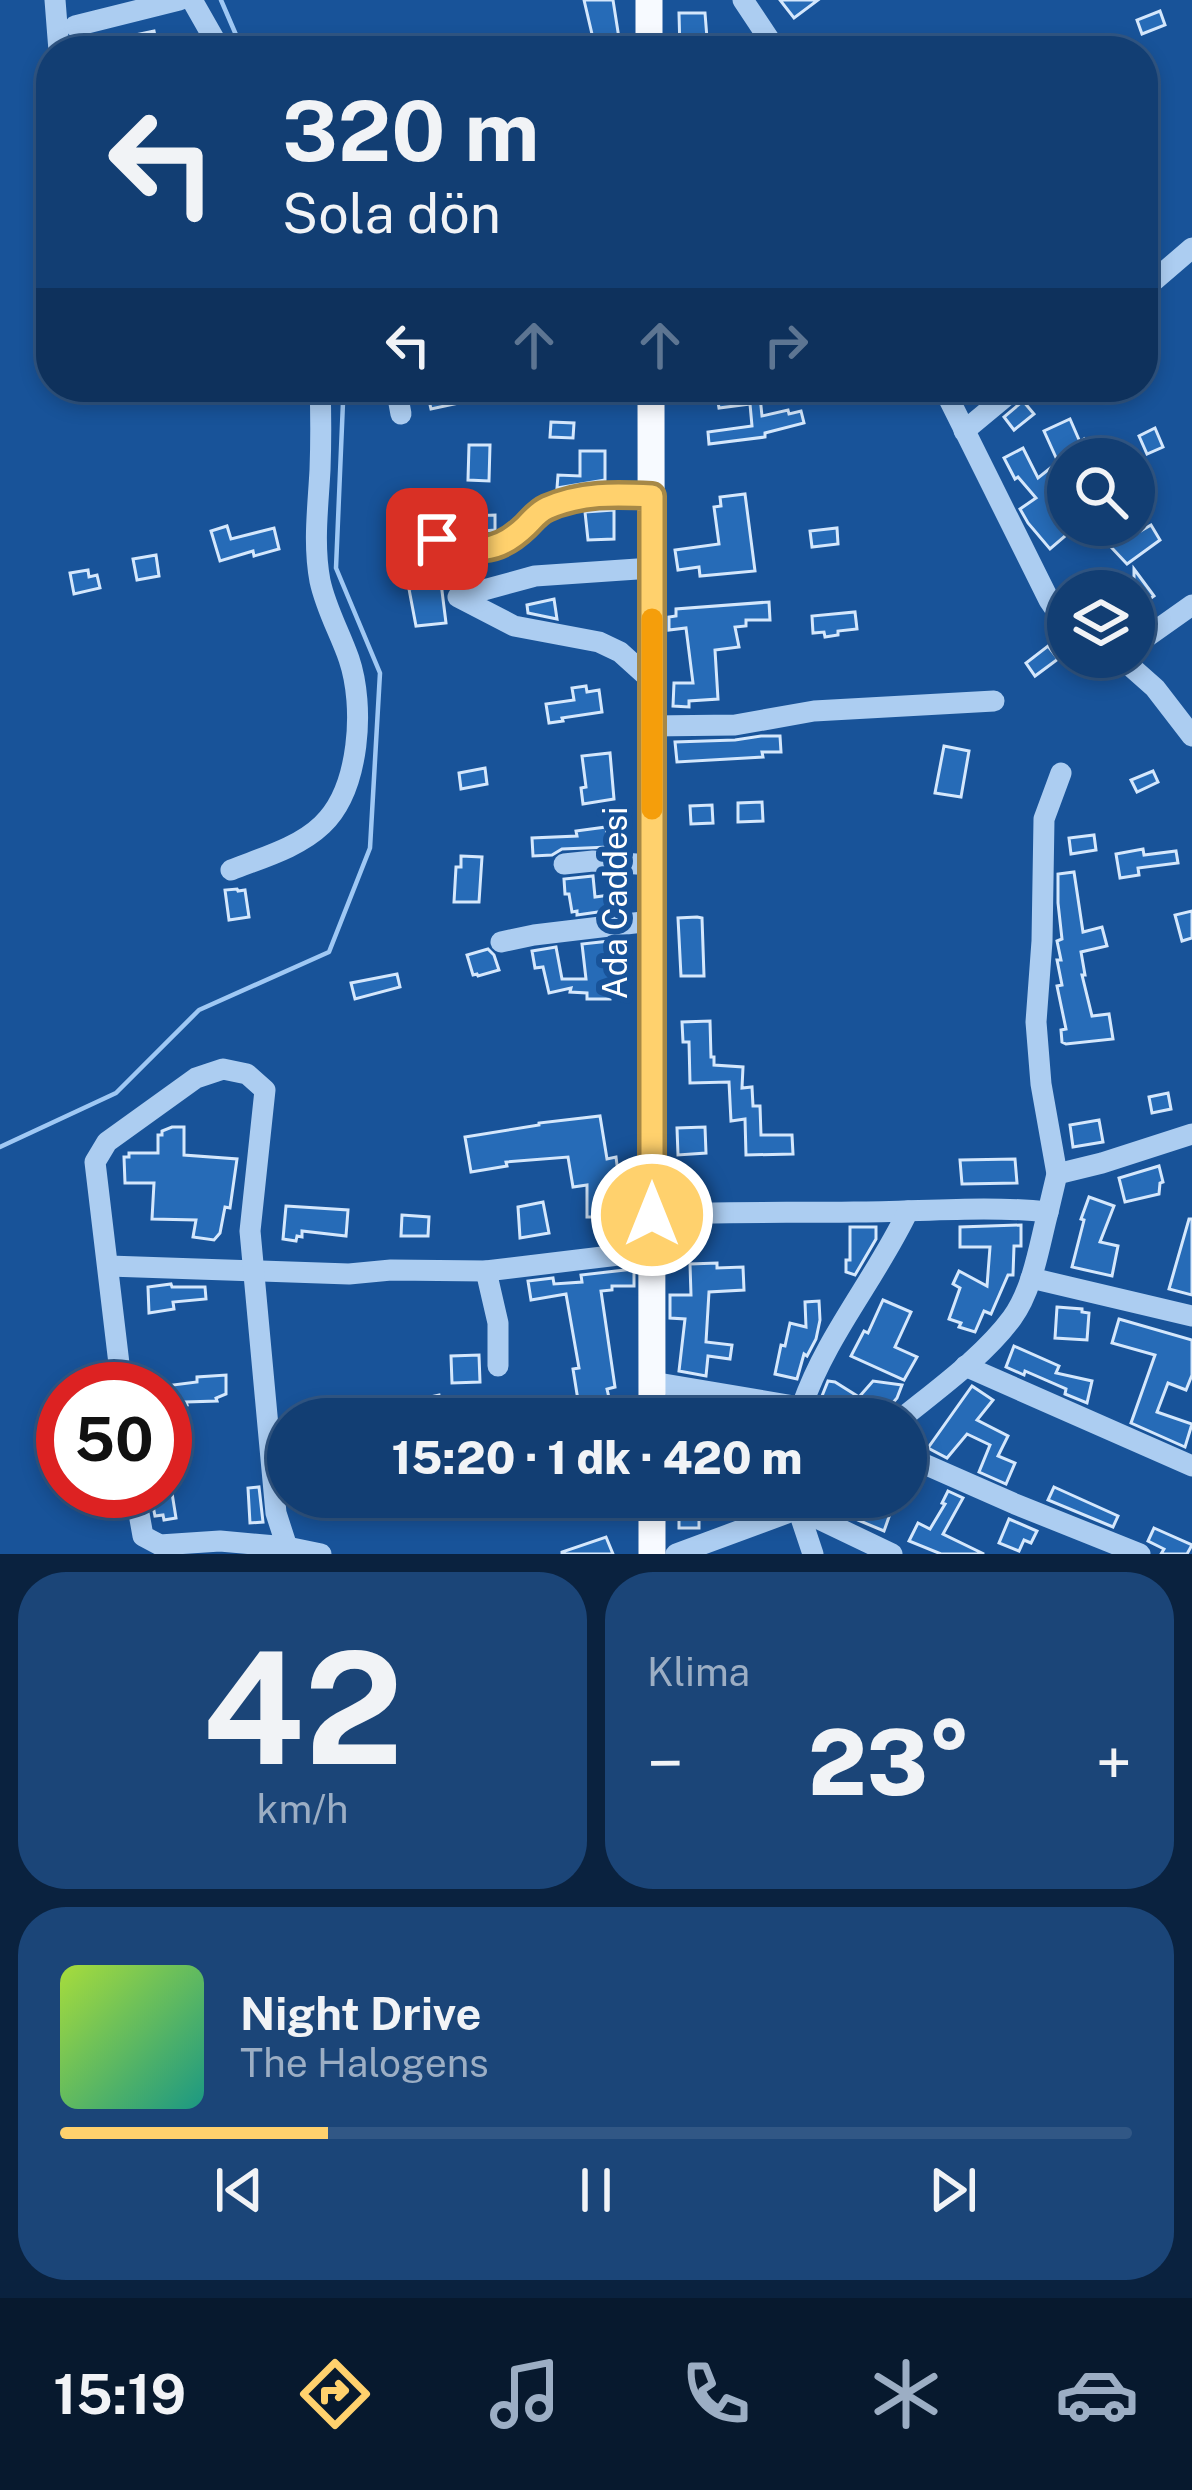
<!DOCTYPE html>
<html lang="tr">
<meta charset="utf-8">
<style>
body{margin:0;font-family:"Public Sans",sans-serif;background:#1b4578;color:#f1f3f6;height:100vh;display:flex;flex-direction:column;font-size:45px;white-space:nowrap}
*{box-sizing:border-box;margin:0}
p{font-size:39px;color:#9caec4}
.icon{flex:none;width:66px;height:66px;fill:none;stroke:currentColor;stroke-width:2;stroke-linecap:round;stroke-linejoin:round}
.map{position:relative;height:1554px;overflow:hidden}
.sheet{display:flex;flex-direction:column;gap:18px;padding:18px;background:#0a223f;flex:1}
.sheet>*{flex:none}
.guide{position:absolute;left:36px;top:36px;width:1122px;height:366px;border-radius:48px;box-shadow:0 6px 18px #0003,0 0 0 3px #315785;background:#123e73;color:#f1f3f6;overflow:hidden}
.fabs{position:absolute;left:1047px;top:438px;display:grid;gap:24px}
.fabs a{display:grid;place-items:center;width:108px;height:108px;border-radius:50%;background:#123e73;box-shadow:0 6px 18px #0003,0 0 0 3px #315785;font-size:60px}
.speed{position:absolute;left:36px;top:1362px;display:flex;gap:24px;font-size:60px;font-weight:700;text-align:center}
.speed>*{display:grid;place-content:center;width:156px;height:156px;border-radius:50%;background:#123e73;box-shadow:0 6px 18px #0003,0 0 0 3px #315785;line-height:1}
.speed .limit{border:18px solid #d22;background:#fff;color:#111}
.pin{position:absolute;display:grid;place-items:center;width:102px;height:102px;color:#fff;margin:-51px;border-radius:24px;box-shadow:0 6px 18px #0006}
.me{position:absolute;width:132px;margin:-66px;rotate:0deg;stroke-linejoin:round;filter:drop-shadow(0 0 9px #0008)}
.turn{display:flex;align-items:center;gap:42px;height:252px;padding:0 48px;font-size:54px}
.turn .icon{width:156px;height:156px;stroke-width:2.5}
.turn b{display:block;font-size:84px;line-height:102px}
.lanes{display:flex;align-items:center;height:114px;padding:0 48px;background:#0003;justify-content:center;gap:60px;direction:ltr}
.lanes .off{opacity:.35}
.big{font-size:90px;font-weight:800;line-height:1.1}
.sheet .widget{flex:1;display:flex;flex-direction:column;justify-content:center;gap:18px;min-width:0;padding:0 42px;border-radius:48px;background:#1b4578}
.sheet .dial{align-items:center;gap:0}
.dial b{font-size:156px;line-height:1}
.song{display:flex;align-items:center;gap:36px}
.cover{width:144px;height:144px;border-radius:18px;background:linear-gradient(135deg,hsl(80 70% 55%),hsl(170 70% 35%))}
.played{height:12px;border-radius:6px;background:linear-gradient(90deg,#ffd16d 25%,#315785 25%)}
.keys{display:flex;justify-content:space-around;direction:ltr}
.heat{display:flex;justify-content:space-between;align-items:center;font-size:66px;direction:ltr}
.sheet .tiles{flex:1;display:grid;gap:18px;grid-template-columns:1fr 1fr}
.widget:last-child{grid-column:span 2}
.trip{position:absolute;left:267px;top:1398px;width:660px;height:120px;border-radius:60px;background:#123e73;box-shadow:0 6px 18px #0003,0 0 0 3px #315785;font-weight:800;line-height:120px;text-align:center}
.dock{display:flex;height:192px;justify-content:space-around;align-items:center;background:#07192e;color:#9caec4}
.dock .icon{width:84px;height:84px}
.dock .selected{color:#ffd16d}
.dock b{font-size:54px;color:#f1f3f6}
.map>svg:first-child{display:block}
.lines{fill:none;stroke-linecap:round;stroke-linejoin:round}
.stream{stroke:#9fc8f4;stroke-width:4.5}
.building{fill:#266bb7;stroke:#d4e7fc;stroke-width:3}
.minor{stroke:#accdf1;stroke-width:21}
.major{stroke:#f7faff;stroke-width:27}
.route-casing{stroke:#a68847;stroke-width:30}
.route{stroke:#ffd16d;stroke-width:21}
.slow{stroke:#f59e0b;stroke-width:21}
.labels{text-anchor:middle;stroke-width:12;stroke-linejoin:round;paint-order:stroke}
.street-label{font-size:33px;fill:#fff;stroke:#185399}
</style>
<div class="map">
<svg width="1192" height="1554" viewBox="0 0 1192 1554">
<rect width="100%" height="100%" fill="#185399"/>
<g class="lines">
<g class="stream">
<polyline points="221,0 243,51"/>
<polyline points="0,1147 116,1093 199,1010 329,952 370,848 380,673 336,568 343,402 341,387"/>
</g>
</g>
<g class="building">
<polygon points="584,0 613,0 621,51 596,51"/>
<polygon points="780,0 818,0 794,18"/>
<polygon points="1160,11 1165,25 1142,34 1137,20"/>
<polygon points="679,13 705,13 708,51 680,51"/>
<polygon points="154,31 158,51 129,51 126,37"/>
<polygon points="426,387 459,387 463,402 431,409"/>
<polygon points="730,387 759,387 762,416 788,410 789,414 801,411 804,423 765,433 765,437 709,444 708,432 752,426 750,404 719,408 716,389"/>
<polygon points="1023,401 1034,414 1014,430 1004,417"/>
<polygon points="1070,419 1080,442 1084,439 1094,459 1068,459 1068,525 1078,525 1050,549 1028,523 1020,509 1036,498 1018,477 1015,479 1004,458 1023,448 1038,478 1058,462 1044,431"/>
<polygon points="551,422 574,423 573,438 550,437"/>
<polygon points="1155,428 1163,447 1147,454 1139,436"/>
<polygon points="469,445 490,445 489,481 468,480"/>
<polygon points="580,451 605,451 605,480 557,488 558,475 580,476"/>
<polygon points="745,494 755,571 700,576 699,567 678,570 675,550 719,544 714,507 721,506 720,497"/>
<polygon points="614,510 614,539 588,540 585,512"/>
<polygon points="414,513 432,513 433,525 423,534 415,534"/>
<polygon points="495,515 495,530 471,532 471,516"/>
<polygon points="1151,525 1160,540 1127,564 1111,547 1113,543 1127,530 1132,536"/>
<polygon points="227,526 231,539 274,528 279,549 254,556 253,551 220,561 211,531"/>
<polygon points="837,528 838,544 812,547 810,531"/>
<polygon points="156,555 159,576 137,580 133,559"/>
<polygon points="1134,569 1154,596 1134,610 1134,591 1118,591 1134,579"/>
<polygon points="88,570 89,577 97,575 100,588 74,594 70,573"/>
<polygon points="441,583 446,623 416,626 409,589"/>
<polygon points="554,599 557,619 528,613 527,605"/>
<polygon points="769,602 770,620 746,620 746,626 735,627 739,647 715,650 718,699 689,701 689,707 673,706 674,683 693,683 686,628 669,630 669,617 676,616 676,609"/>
<polygon points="855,612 857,629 838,631 838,635 825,637 824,632 813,633 812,616"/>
<polygon points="1048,646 1058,659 1035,676 1026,663"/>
<polygon points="586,686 587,692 599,690 602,712 562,718 563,721 549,723 546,704 574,700 572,688"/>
<polygon points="761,736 780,736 781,752 762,752 763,757 677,762 675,742 735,740"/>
<polygon points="944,746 969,751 961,797 935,793"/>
<polygon points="610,753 614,799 583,804 581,788 586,787 582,756"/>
<polygon points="485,768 487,784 461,789 459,773"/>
<polygon points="1153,771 1158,782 1137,792 1131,780"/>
<polygon points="762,802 763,821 738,822 738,803"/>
<polygon points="712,805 713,823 691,824 690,806"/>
<polygon points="606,827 609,847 562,849 552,855 533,856 532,838 577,836 576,831"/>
<polygon points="1094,835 1096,850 1071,854 1069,838"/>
<polygon points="1143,849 1144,855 1176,851 1178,863 1138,868 1139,875 1120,878 1116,854"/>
<polygon points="461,856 482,857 479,902 454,902 456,867 461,867"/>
<polygon points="1074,872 1083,932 1102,927 1107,946 1081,952 1085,975 1082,975 1092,1016 1109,1014 1113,1039 1066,1044 1062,1042 1061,1030 1066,1029 1057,986 1062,985 1057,960 1061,960 1057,941 1062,939 1058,903 1058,874"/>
<polygon points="593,876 595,897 610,895 612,910 577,915 577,911 572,912 569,894 565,894 564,879"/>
<polygon points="237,889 238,891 245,890 249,917 229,920 225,890"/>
<polygon points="1192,911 1192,938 1182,941 1175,915"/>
<polygon points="697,917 702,918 704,976 681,976 678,918"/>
<polygon points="610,941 610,999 587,999 587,993 570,992 571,988 549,993 543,967 535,968 532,951 556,947 562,979 586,979 582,944"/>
<polygon points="488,949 494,955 499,970 478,976 477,974 473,975 467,955"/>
<polygon points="397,974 400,987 355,999 351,983"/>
<polygon points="710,1021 711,1057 714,1057 714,1065 743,1067 742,1088 752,1087 753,1106 760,1106 761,1135 792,1135 793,1154 746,1155 745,1119 731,1121 729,1082 690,1083 689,1042 683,1042 682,1022"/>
<polygon points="1168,1093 1171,1109 1152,1113 1149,1097"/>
<polygon points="600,1116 607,1159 616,1157 619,1180 608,1181 608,1217 587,1217 587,1185 573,1187 568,1157 506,1162 507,1166 471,1172 465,1137 539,1125 539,1123"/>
<polygon points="1099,1120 1103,1142 1073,1147 1070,1125"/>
<polygon points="172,1127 184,1127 184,1155 237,1159 230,1208 225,1207 220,1233 214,1240 193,1237 196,1220 152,1219 154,1183 125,1183 124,1157 129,1157 129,1153 158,1153 158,1135 162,1135 162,1131"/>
<polygon points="705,1127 706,1153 678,1155 677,1128"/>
<polygon points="1015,1159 1017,1183 962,1184 960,1160"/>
<polygon points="1159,1166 1163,1182 1160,1183 1159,1194 1125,1202 1119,1178"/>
<polygon points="1089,1197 1114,1206 1100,1242 1118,1246 1112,1276 1072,1267 1084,1220 1081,1219"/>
<polygon points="543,1202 549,1233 520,1238 518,1207"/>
<polygon points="286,1206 348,1210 346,1236 302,1231 302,1237 297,1236 296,1241 283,1239"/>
<polygon points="402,1215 429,1217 428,1236 401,1236"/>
<polygon points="1189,1219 1192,1219 1192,1295 1169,1289"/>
<polygon points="1021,1225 1021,1246 1014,1246 1013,1275 1008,1275 991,1314 984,1311 975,1332 959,1327 961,1323 949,1319 960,1288 953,1284 959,1271 987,1286 990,1247 960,1247 960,1227"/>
<polygon points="850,1227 876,1227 876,1239 855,1275 846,1272 846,1260 850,1260"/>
<polygon points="717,1263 717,1268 743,1267 744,1290 709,1292 706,1342 732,1345 730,1359 708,1356 706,1376 679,1371 685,1319 670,1318 670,1295 691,1295 690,1264"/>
<polygon points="634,1269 634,1286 612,1286 612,1290 601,1291 615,1387 607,1389 614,1419 581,1419 573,1369 579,1368 566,1294 531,1300 528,1281 553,1278 554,1284 582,1282 581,1275"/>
<polygon points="171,1284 172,1287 205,1287 206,1299 173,1302 174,1309 149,1313 148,1287"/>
<polygon points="883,1300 911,1312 895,1347 917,1357 904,1380 851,1356 864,1331 868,1333"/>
<polygon points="819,1301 820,1320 816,1339 807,1356 804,1354 797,1379 775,1374 781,1345 785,1346 790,1323 806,1327 805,1302"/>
<polygon points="1057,1307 1082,1309 1082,1312 1089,1313 1087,1340 1055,1338"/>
<polygon points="1119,1319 1192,1340 1192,1375 1186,1390 1168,1383 1157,1412 1192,1424 1185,1447 1131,1423 1155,1355 1112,1343"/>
<polygon points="1014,1346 1059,1366 1056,1373 1092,1381 1087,1403 1065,1394 1066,1389 1025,1371 1024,1375 1006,1367"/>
<polygon points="479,1355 480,1382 452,1383 451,1356"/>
<polygon points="226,1375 226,1394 216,1398 217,1401 186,1402 187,1405 175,1406 179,1444 165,1445 165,1386 197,1382 197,1377"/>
<polygon points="828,1381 835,1382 859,1397 873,1381 902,1385 897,1398 885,1412 878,1407 868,1419 866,1411 854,1402 822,1396"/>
<polygon points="972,1386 993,1400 977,1420 1008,1436 998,1456 1015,1463 1006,1484 979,1472 990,1445 967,1434 947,1458 928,1448"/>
<polygon points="439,1395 443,1419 421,1417 417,1400"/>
<polygon points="676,1403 732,1411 731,1419 675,1419"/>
<polygon points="259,1487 263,1522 250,1523 248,1488"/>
<polygon points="1054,1487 1118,1516 1113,1527 1048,1500"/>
<polygon points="948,1491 963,1498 943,1534 984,1554 941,1554 909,1541 918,1523 930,1529 945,1504 942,1503"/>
<polygon points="172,1493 176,1518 164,1520 163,1515 155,1516 151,1496"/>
<polygon points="846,1497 896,1497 884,1531 841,1513"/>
<rect x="679" y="1503" width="20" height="25"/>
<polygon points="1009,1519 1037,1531 1031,1543 1024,1540 1019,1551 999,1543"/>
<polygon points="1154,1528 1192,1545 1187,1554 1161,1554 1164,1549 1148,1541"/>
<polygon points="606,1537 613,1554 562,1554 562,1552"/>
</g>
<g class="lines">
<g class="minor">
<polyline points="55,0 59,51"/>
<polyline points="192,0 221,51"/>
<polyline points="743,0 777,51"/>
<polyline points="75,26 179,0"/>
<polyline points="573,45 575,51"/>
<polyline points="1143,290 1192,248"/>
<polyline points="396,387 401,414"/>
<polyline points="531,387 562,387"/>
<polyline points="943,387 1049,600 1068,628"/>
<polyline points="964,431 1017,387"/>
<path d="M437,539C475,550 495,556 526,527C533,519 538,512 547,508C581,493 616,494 652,496"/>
<polyline points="1134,646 1192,605"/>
<polyline points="1120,657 1155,688 1192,736"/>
<polyline points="651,680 620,652 599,642 514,626 458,597 535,576 652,568"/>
<polyline points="651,726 735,725 814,711 994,701"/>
<polyline points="564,864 593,861 651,865"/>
<path d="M231,870C261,858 298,848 322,825C360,789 365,706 349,659C340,633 326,609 320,581C313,544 318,508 320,470C321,443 321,415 320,387"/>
<polyline points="501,942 534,935 651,921"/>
<polyline points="1057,1174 1041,1084 1036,1022 1042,941 1044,819 1061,773"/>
<path d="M652,1215C719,1211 786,1213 854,1212C919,1212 984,1205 1048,1212L1057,1174L1102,1163L1192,1134"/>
<polyline points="109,1266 349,1274 391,1270 486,1271 652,1251"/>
<polyline points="486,1271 498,1323 498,1366"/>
<polyline points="1031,1278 1192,1316"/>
<polyline points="965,1366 1192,1466"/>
<polyline points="652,1382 847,1415 853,1419"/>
<polyline points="122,1389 95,1162 107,1142 196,1078 223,1069 247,1074 265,1090 250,1231 276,1513 287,1547"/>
<path d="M802,1406C826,1336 876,1278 908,1211"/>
<path d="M901,1419C938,1389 984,1356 1012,1318C1033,1289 1039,1246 1048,1212"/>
<polyline points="906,1456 1015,1504 1140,1554"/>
<polyline points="135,1491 143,1536 160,1545 220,1541 287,1547 321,1554"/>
<polyline points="798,1509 892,1554"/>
<polyline points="798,1509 813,1554"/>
<polyline points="676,1554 798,1509 812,1497"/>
</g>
<g class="major">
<polyline points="649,0 649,51"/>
<polyline points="651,387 652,1419"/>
<polyline points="652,1497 652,1554"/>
</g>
</g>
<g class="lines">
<defs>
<path id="route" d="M437,539C475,551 495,556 526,526C533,519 538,512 547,508C581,493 615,494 652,496V1215"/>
</defs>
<use href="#route" class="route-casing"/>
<use href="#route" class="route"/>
<polyline class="slow" points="652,809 652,619"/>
</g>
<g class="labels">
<g class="street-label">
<text transform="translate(615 903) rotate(-90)" y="12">Ada Caddesi</text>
</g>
</g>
</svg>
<div class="fabs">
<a><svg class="icon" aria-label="search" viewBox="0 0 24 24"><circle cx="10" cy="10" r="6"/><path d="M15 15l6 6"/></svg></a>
<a><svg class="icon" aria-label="layers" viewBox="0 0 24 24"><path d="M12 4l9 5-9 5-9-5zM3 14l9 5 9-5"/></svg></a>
</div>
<div class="speed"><div class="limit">50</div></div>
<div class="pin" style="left:437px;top:539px;background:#d93025"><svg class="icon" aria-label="arrive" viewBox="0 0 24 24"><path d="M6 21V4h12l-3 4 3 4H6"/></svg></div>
<svg class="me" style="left:652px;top:1215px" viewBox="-20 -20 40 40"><circle r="17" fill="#ffd16d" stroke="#fff" stroke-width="3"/><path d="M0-11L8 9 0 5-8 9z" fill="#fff"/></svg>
<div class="trip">15:20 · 1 dk · 420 m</div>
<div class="guide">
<div class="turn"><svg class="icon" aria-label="left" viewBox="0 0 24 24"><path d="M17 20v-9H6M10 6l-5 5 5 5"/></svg><div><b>320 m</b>Sola dön</div></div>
<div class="lanes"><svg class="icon" aria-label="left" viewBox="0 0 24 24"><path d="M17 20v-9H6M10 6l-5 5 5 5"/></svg><svg class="icon off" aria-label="ahead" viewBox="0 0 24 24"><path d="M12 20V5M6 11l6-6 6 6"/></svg><svg class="icon off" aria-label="ahead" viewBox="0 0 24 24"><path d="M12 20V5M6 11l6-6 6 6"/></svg><svg class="icon off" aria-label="right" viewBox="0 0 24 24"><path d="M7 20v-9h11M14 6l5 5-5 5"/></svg></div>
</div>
</div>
<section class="sheet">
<div class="tiles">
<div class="widget dial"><b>42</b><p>km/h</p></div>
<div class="widget"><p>Klima</p>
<div class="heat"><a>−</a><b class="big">23°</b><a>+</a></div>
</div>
<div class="widget">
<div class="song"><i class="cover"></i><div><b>Night Drive</b><p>The Halogens</p></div></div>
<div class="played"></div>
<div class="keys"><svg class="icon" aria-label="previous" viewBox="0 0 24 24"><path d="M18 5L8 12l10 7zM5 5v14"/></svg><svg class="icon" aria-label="pause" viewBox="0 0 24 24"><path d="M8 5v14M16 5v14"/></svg><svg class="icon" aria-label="next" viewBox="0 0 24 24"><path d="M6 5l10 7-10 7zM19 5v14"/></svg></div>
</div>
</div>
</section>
<nav class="dock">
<b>15:19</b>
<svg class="icon selected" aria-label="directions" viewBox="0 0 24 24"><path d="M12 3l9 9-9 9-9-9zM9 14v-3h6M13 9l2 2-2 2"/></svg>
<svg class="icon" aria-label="music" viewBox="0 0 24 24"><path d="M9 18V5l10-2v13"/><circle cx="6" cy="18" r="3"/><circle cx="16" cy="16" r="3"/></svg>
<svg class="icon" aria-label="phone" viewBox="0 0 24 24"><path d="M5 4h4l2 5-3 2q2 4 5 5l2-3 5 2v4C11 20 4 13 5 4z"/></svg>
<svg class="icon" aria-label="climate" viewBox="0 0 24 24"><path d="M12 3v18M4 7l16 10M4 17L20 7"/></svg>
<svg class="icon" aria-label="car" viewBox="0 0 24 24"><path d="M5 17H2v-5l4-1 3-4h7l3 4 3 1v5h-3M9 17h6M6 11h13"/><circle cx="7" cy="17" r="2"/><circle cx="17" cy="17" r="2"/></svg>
</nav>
